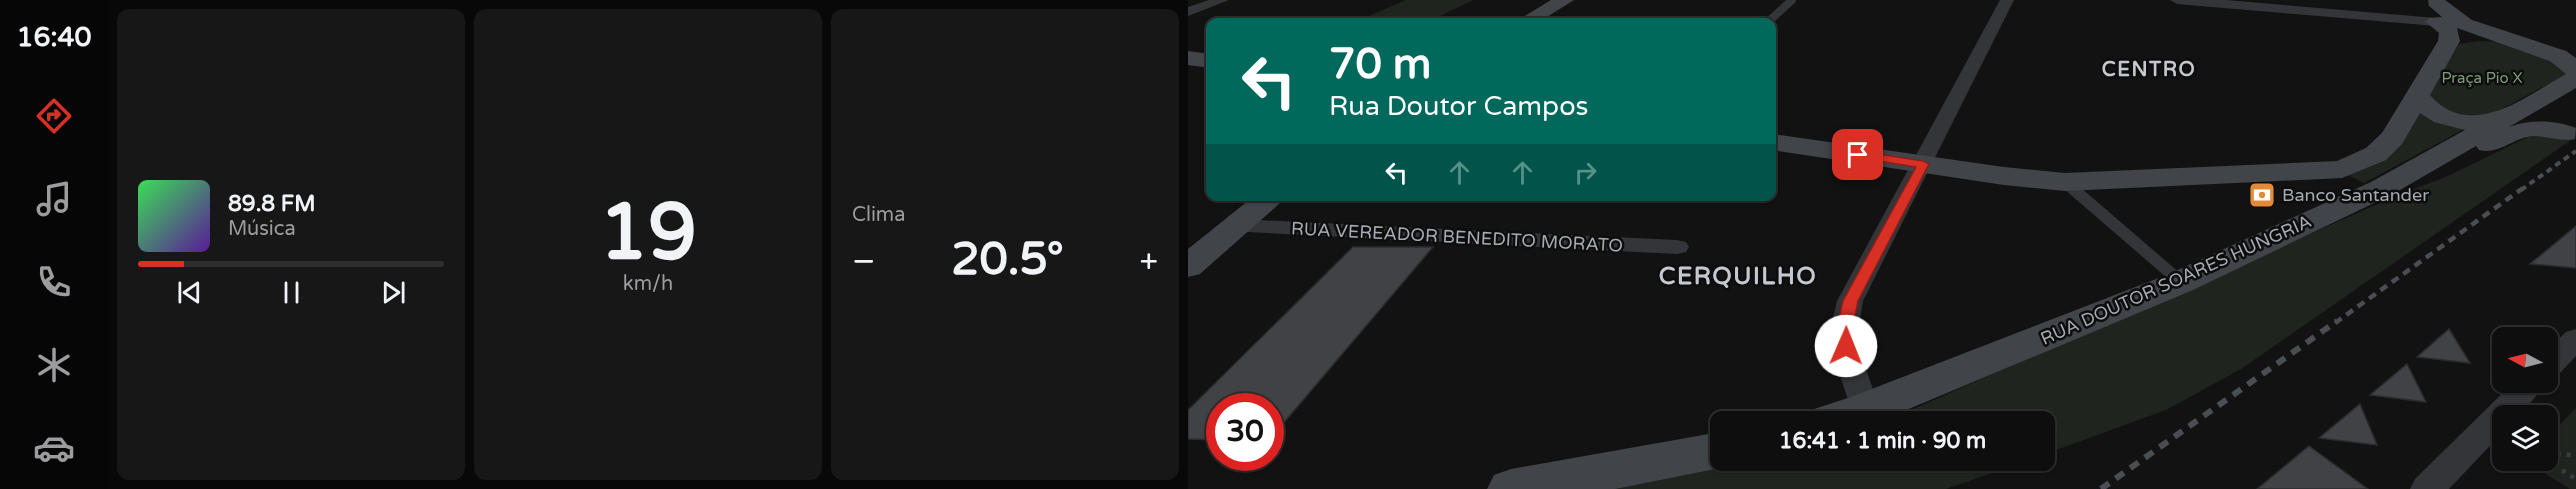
<!DOCTYPE html>
<html lang="pt">
<meta charset="utf-8">
<style>
body{margin:0;font-family:"Varela Round",sans-serif;background:#171717;color:#f1f3f6;height:100vh;display:flex;flex-direction:column;font-size:22px;white-space:nowrap}
*{box-sizing:border-box;margin:0}
p{font-size:20px;color:#9b9c9e}
.icon{flex:none;width:33px;height:33px;fill:none;stroke:currentColor;stroke-width:2;stroke-linecap:round;stroke-linejoin:round}
.map{position:relative;flex:1;overflow:hidden}
.panel{display:flex;flex-direction:column;gap:9px;padding:9px;background:#080808;width:1080px}
.panel>*{flex:none}
.banner{position:absolute;left:18px;top:18px;width:570px;height:183px;border-radius:12px;box-shadow:0 2px 4px #0004,0 0 0 2px #2e2e2e;background:#00695c;color:#fff;overflow:hidden}
.needle{width:39px;rotate:277deg}
.buttons{position:absolute;left:1304px;top:327px;display:grid;gap:12px}
.buttons a{display:grid;place-items:center;width:66px;height:66px;border-radius:12px;background:#0e0e0e;box-shadow:0 2px 4px #0004,0 0 0 2px #2e2e2e;font-size:30px}
.speed{position:absolute;left:18px;top:393px;display:flex;gap:12px;font-size:30px;font-weight:700;text-align:center}
.speed>*{display:grid;place-content:center;width:78px;height:78px;border-radius:50%;background:#0e0e0e;box-shadow:0 2px 4px #0004,0 0 0 2px #2e2e2e;line-height:1}
.speed .limit{border:9px solid #d22;background:#fff;color:#111}
.pin{position:absolute;display:grid;place-items:center;width:51px;height:51px;color:#fff;margin:-26px;border-radius:12px;box-shadow:0 3px 9px #0006}
.me{position:absolute;width:66px;margin:-33px;rotate:1deg;stroke-linejoin:round;filter:drop-shadow(0 0 4px #0008)}
.turn{display:flex;align-items:center;gap:21px;height:126px;padding:0 24px;font-size:27px}
.turn .icon{width:78px;height:78px;stroke-width:2.5}
.turn b{display:block;font-size:42px;line-height:51px}
.lanes{display:flex;align-items:center;height:57px;padding:0 24px;background:#0003;justify-content:center;gap:30px;direction:ltr}
.lanes .off{opacity:.35}
.big{font-size:45px;font-weight:800;line-height:1.1}
.panel .widget{flex:1;display:flex;flex-direction:column;justify-content:center;gap:9px;min-width:0;padding:0 21px;border-radius:12px;background:#171717}
.panel .dial{align-items:center;gap:0}
.dial b{font-size:78px;line-height:1}
.song{display:flex;align-items:center;gap:18px}
.cover{width:72px;height:72px;border-radius:9px;background:linear-gradient(135deg,hsl(130 70% 55%),hsl(270 70% 35%))}
.played{height:6px;border-radius:3px;background:linear-gradient(90deg,#d93025 15%,#2e2e2e 15%)}
.keys{display:flex;justify-content:space-around;direction:ltr}
.heat{display:flex;justify-content:space-between;align-items:center;font-size:33px;direction:ltr}
.panel .tiles{flex:1;display:grid;gap:9px;grid-template-columns:repeat(3,1fr)}
.trip{position:absolute;left:522px;top:411px;width:345px;height:60px;border-radius:12px;background:#0e0e0e;box-shadow:0 2px 4px #0004,0 0 0 2px #2e2e2e;font-weight:800;line-height:60px;text-align:center}
main{display:flex;flex:1;min-height:0}
.tabs{display:flex;flex-direction:column;width:108px;justify-content:space-around;align-items:center;background:#060606;color:#9b9c9e}
.tabs .icon{width:42px;height:42px}
.tabs .current{color:#d93025}
.tabs b{font-size:27px;color:#f1f3f6}
.map>svg:first-child{display:block}
.green{fill:#1f251e}
.building{fill:#414246;stroke:#2c2c2f;stroke-width:1.5}
.lines{fill:none;stroke-linecap:round;stroke-linejoin:round}
.path{stroke:#393c3f;stroke-width:4.5;stroke-dasharray:4 6;stroke-linecap:butt}
.lane-far2{stroke:#333538;stroke-width:8}
.lane-far1{stroke:#333538;stroke-width:10}
.lane{stroke:#333538;stroke-width:12}
.street{fill:#333538;fill-rule:evenodd}
.secondary{fill:#414448;fill-rule:evenodd}
.rail-far2{stroke:#4a4d51;stroke-width:4;stroke-dasharray:6 4.5;stroke-linecap:butt}
.rail-far1{stroke:#4a4d51;stroke-width:4.5;stroke-dasharray:8 6;stroke-linecap:butt}
.rail{stroke:#4a4d51;stroke-width:6;stroke-dasharray:10 8;stroke-linecap:butt}
.route{fill:#d93025;stroke:#8d1f18;stroke-width:1.5}
.labels{text-anchor:middle;stroke-width:5;stroke-linejoin:round;paint-order:stroke}
.far-park-label{font-size:15px;fill:#819c7c;stroke:#0d0d0e}
.poi-label{font-size:18px;fill:#a4abb3;stroke:#0d0d0e;text-anchor:start}
.street-label{font-size:18px;fill:#a4abb3;stroke:#0d0d0e}
.far-district-label{font-size:20px;font-weight:bold;letter-spacing:1.5px;fill:#c5c9cf;stroke:#0d0d0e}
.district-label{font-size:24px;font-weight:bold;letter-spacing:1.5px;fill:#c5c9cf;stroke:#0d0d0e}
</style>
<main>
<nav class="tabs">
<b>16:40</b>
<svg class="icon current" aria-label="directions" viewBox="0 0 24 24"><path d="M12 3l9 9-9 9-9-9zM9 14v-3h6M13 9l2 2-2 2"/></svg>
<svg class="icon" aria-label="music" viewBox="0 0 24 24"><path d="M9 18V5l10-2v13"/><circle cx="6" cy="18" r="3"/><circle cx="16" cy="16" r="3"/></svg>
<svg class="icon" aria-label="phone" viewBox="0 0 24 24"><path d="M5 4h4l2 5-3 2q2 4 5 5l2-3 5 2v4C11 20 4 13 5 4z"/></svg>
<svg class="icon" aria-label="climate" viewBox="0 0 24 24"><path d="M12 3v18M4 7l16 10M4 17L20 7"/></svg>
<svg class="icon" aria-label="car" viewBox="0 0 24 24"><path d="M5 17H2v-5l4-1 3-4h7l3 4 3 1v5h-3M9 17h6M6 11h13"/><circle cx="7" cy="17" r="2"/><circle cx="17" cy="17" r="2"/></svg>
</nav>
<section class="panel">
<div class="tiles">
<div class="widget">
<div class="song"><i class="cover"></i><div><b>89.8 FM</b><p>Música</p></div></div>
<div class="played"></div>
<div class="keys"><svg class="icon" aria-label="previous" viewBox="0 0 24 24"><path d="M18 5L8 12l10 7zM5 5v14"/></svg><svg class="icon" aria-label="pause" viewBox="0 0 24 24"><path d="M8 5v14M16 5v14"/></svg><svg class="icon" aria-label="next" viewBox="0 0 24 24"><path d="M6 5l10 7-10 7zM19 5v14"/></svg></div>
</div>
<div class="widget dial"><b>19</b><p>km/h</p></div>
<div class="widget"><p>Clima</p>
<div class="heat"><a>−</a><b class="big">20.5°</b><a>+</a></div>
</div>
</div>
</section>
<div class="map">
<svg width="1388" height="489" viewBox="0 0 1388 489">
<rect width="100%" height="100%" fill="#121213"/>
<g class="green">
<polygon points="218,0 285,0 240,22 167,22"/>
<path d="M1291,41C1329,42 1347,50 1378,70L1377,75L1176,183L1152,171L1211,139L1271,44Z"/>
<polygon points="1344,135 1383,140 1053,369 978,410 857,454 856,422 696,422 1208,196 1260,176"/>
<polygon points="1388,408 1388,489 1382,489 1337,461 1359,460 1359,438"/>
<polygon points="567,461 838,461 758,489 403,489"/>
</g>
<g class="building">
<polygon points="1388,226 1388,268 1342,264"/>
<polygon points="165,247 245,247 82,439 82,406 32,406 32,440 0,439 0,410"/>
<polygon points="1261,329 1282,363 1229,357"/>
<polygon points="1219,364 1238,402 1182,395"/>
<polygon points="1172,404 1189,445 1131,438"/>
<polygon points="1121,446 1180,489 1069,489"/>
</g>
<g class="lines">
<g class="path">
<polyline points="1359,452 1388,456"/>
<polyline points="1357,460 1388,479"/>
</g>
<polyline class="lane-far2" points="580,22 604,0"/>
<polyline class="lane-far1" points="877,182 886,190"/>
<polyline class="lane" points="884,188 993,282"/>
<g class="street">
<polygon points="21,0 41,0 0,16 0,7"/>
<polygon points="812,0 826,0 675,301 670,331 675,361 692,409 688,417 677,421 666,417 647,361 642,331 649,301"/>
<polygon points="982,0 1038,0 1248,18 1255,22 1248,26 989,4"/>
<polygon points="48,219 489,240 498,242 501,247 498,252 489,254 40,231 36,226 40,221"/>
<polygon points="1388,329 1388,356 1369,376 1359,379 1359,350 1378,332"/>
<polygon points="1359,380 1360,382 1331,416 1314,416 1314,433 1261,489 1222,489 1227,479 1326,382 1359,382"/>
</g>
<g class="secondary">
<polygon points="363,0 386,0 351,22 327,22"/>
<path d="M1240,0H1257L1284,20L1378,51L1388,58V88L1321,127C1342,119 1368,120 1388,128L1387,139C1373,142 1360,136 1345,136C1326,137 1312,155 1291,150L1288,146L1205,194L1005,290L692,421L617,422L623,410L663,397L981,274L1183,182L1277,130L1246,122L1232,113L1214,144L1198,160L1154,178L877,191L816,185L584,150V134L816,167L877,173L1149,161L1178,148L1194,133L1250,41L1251,33L1238,22L1241,18L1254,17L1241,6ZM1269,28L1362,61L1378,74C1338,96 1282,142 1242,95L1272,41Z"/>
<polygon points="0,51 22,54 22,68 0,65"/>
<polygon points="66,196 100,196 12,274 0,277 0,249"/>
<polygon points="532,432 532,460 549,460 532,468 427,489 299,489 306,475 323,469"/>
</g>
<polyline class="rail-far2" points="1333,190 1388,151"/>
<polyline class="rail-far1" points="1147,323 1335,188"/>
<polyline class="rail" points="913,489 1149,321"/>
</g>
<polygon class="route" points="670,151 735,161 741,164 670,301 664,331 666,346 658,351 650,346 648,331 655,301 728,167 666,157 664,155"/>
<defs>
<symbol id="bank-square" viewBox="-11 -11 22 22"><rect x="-9" y="-9" width="18" height="18" rx="4" fill="#e38a3a" stroke="#0d0d0e"/><path d="M-6-4H6V4H-6ZM0-2.3a2.3 2.3 0 1 0 0 4.6a2.3 2.3 0 1 0 0-4.6Z" fill="#fff"/></symbol>
</defs>
<g fill-rule="evenodd">
<use href="#bank-square" x="1059" y="180" width="30" height="30"/>
</g>
<g class="labels">
<g class="far-park-label">
<text x="1294" y="83">Praça Pio X</text>
</g>
<g class="poi-label">
<text x="1094" y="201">Banco Santander</text>
</g>
<g class="street-label">
<text transform="translate(269 237) rotate(3)" y="6">RUA VEREADOR BENEDITO MORATO</text>
<text transform="translate(988 280) rotate(-24)" y="6">RUA DOUTOR SOARES HUNGRIA</text>
</g>
<g class="far-district-label">
<text x="961" y="76">CENTRO</text>
</g>
<g class="district-label">
<text x="550" y="284">CERQUILHO</text>
</g>
</g>
</svg>
<div class="buttons">
<a><svg class="needle" viewBox="-14 -14 28 28"><path d="M0-13l5 13h-10z" fill="#e53935"/><path d="M0 13l5-13h-10z" fill="#9b9c9e"/></svg></a>
<a><svg class="icon" aria-label="layers" viewBox="0 0 24 24"><path d="M12 4l9 5-9 5-9-5zM3 14l9 5 9-5"/></svg></a>
</div>
<div class="speed"><div class="limit">30</div></div>
<div class="pin" style="left:670px;top:155px;background:#d93025"><svg class="icon" aria-label="arrive" viewBox="0 0 24 24"><path d="M6 21V4h12l-3 4 3 4H6"/></svg></div>
<svg class="me" style="left:658px;top:346px" viewBox="-20 -20 40 40"><circle r="19" fill="#fff"/><path d="M0-13L10 11 0 6-10 11z" fill="#d93025"/></svg>
<div class="trip">16:41 · 1 min · 90 m</div>
<div class="banner">
<div class="turn"><svg class="icon" aria-label="left" viewBox="0 0 24 24"><path d="M17 20v-9H6M10 6l-5 5 5 5"/></svg><div><b>70 m</b>Rua Doutor Campos</div></div>
<div class="lanes"><svg class="icon" aria-label="left" viewBox="0 0 24 24"><path d="M17 20v-9H6M10 6l-5 5 5 5"/></svg><svg class="icon off" aria-label="ahead" viewBox="0 0 24 24"><path d="M12 20V5M6 11l6-6 6 6"/></svg><svg class="icon off" aria-label="ahead" viewBox="0 0 24 24"><path d="M12 20V5M6 11l6-6 6 6"/></svg><svg class="icon off" aria-label="right" viewBox="0 0 24 24"><path d="M7 20v-9h11M14 6l5 5-5 5"/></svg></div>
</div>
</div>
</main>
